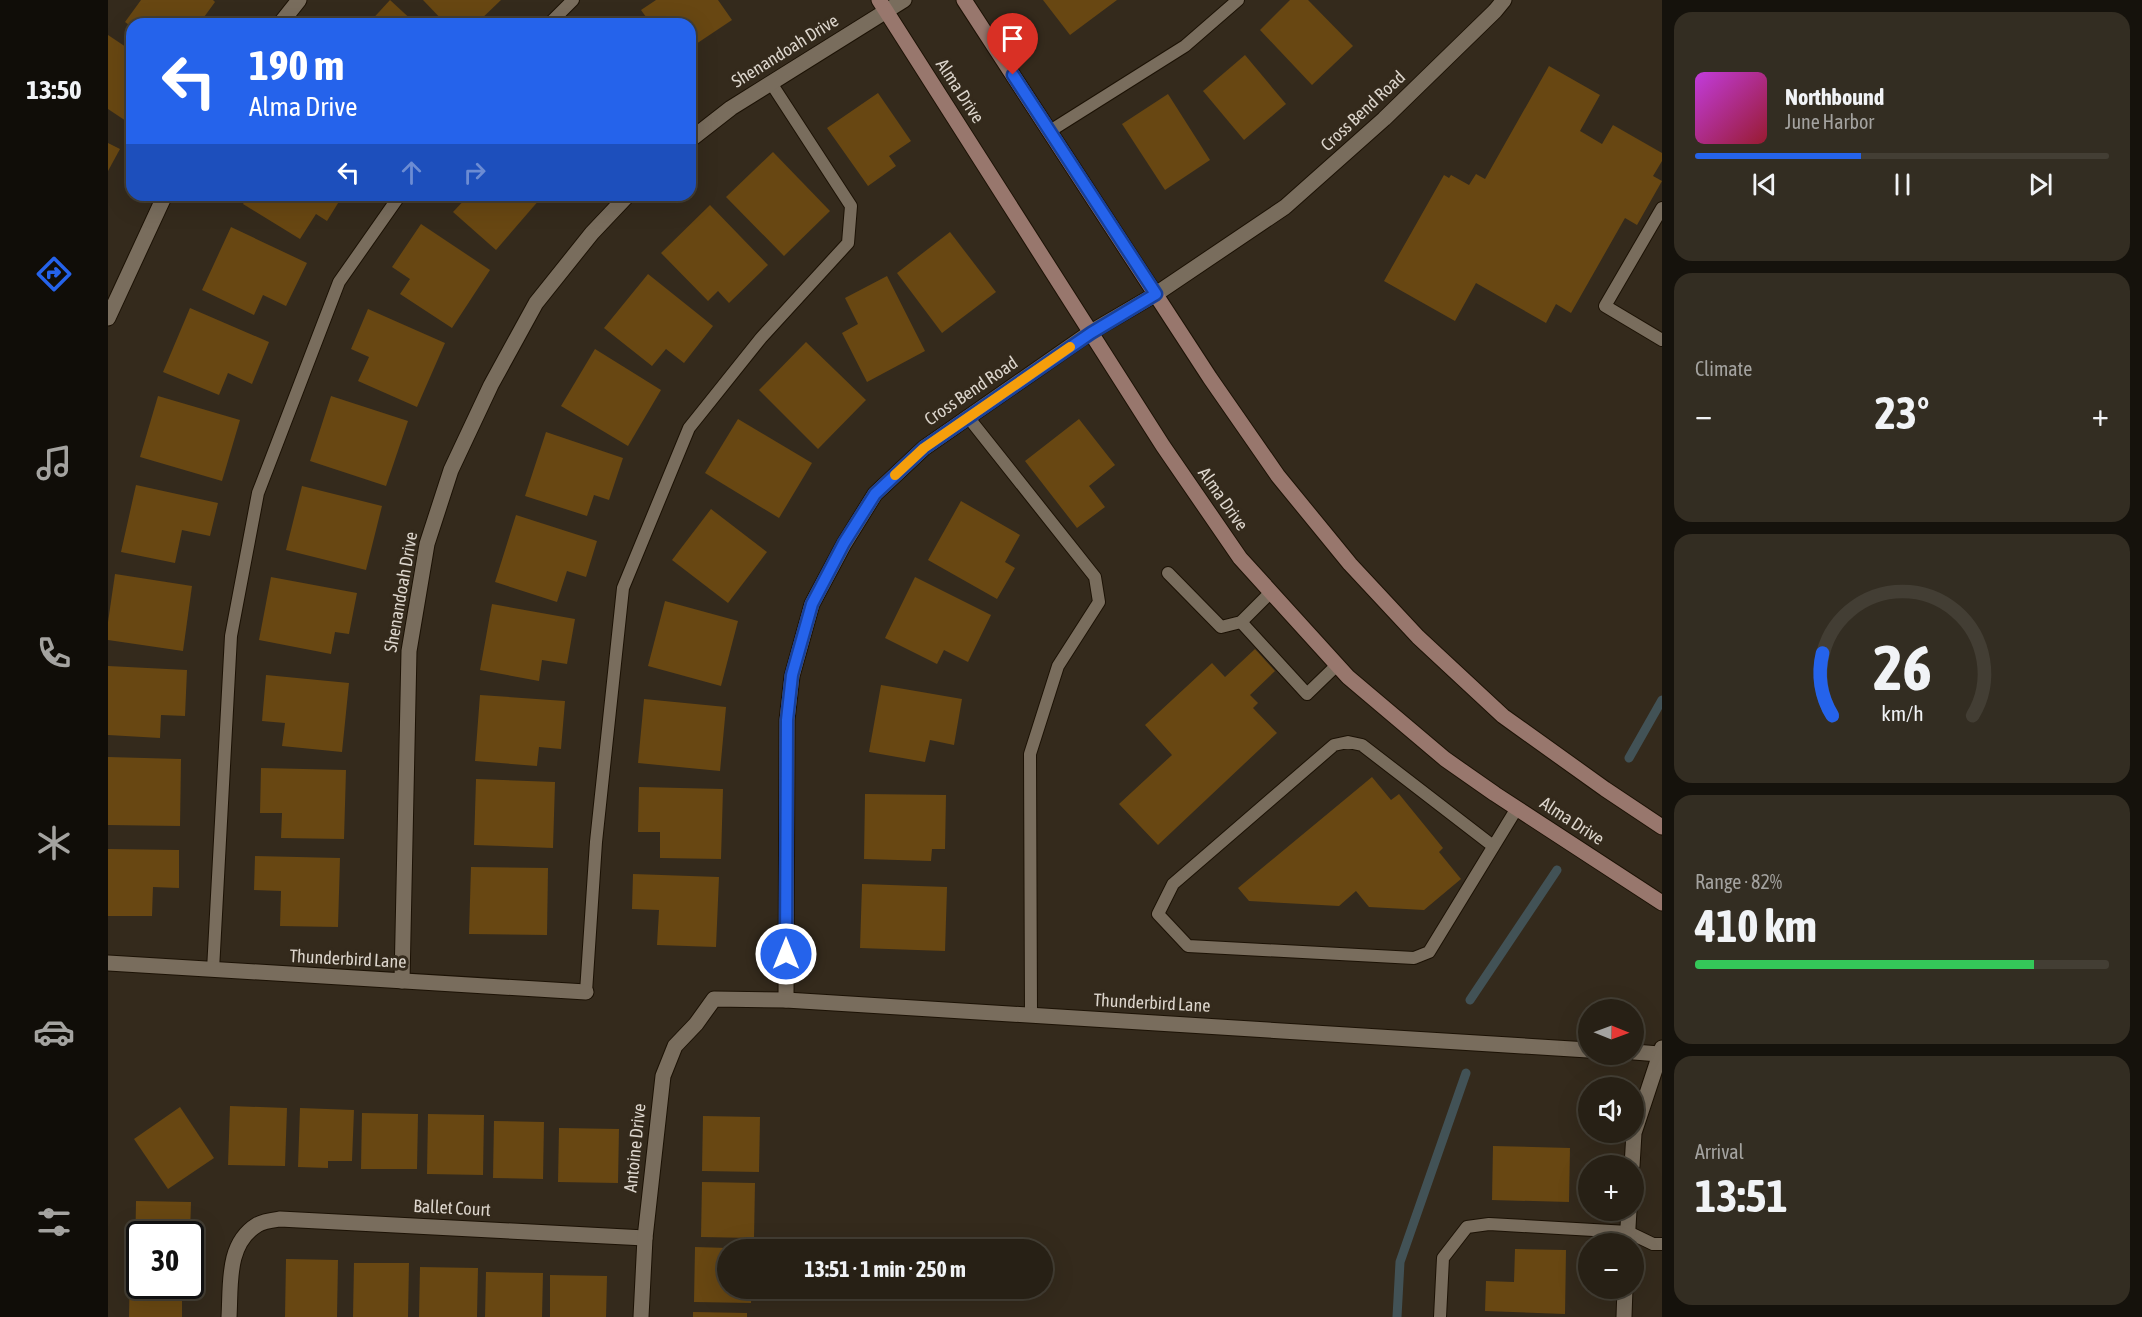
<!DOCTYPE html>
<meta charset="utf-8">
<style>
body{margin:0;font-family:"Asap Condensed",sans-serif;background:#332d22;color:#f1f3f6;height:100vh;display:flex;flex-direction:column;font-size:22px;white-space:nowrap}
*{box-sizing:border-box;margin:0}
p{font-size:20px;color:#a4a3a0}
.icon{flex:none;width:33px;height:33px;fill:none;stroke:currentColor;stroke-width:2;stroke-linecap:round;stroke-linejoin:round}
.map{position:relative;flex:1;overflow:hidden}
.sheet{display:flex;flex-direction:column;gap:12px;padding:12px;background:#15120c;width:480px}
.sheet>*{flex:none}
.top-card{position:absolute;left:18px;top:18px;width:570px;height:183px;border-radius:18px;box-shadow:0 6px 24px #0002,0 0 0 2px #433e34;background:#2563eb;color:#fff;overflow:hidden}
.needle{width:39px;rotate:91deg}
.tools{position:absolute;left:1470px;top:999px;display:grid;gap:12px}
.tools a{display:grid;place-items:center;width:66px;height:66px;border-radius:50%;background:#272015;box-shadow:0 6px 24px #0002,0 0 0 2px #433e34;font-size:30px}
.speed{position:absolute;left:18px;top:1221px;display:flex;gap:12px;font-size:30px;font-weight:700;text-align:center}
.speed>*{display:grid;place-content:center;width:78px;height:78px;border-radius:50%;background:#272015;box-shadow:0 6px 24px #0002,0 0 0 2px #433e34;line-height:1}
.speed .limit{border:3px solid #111;border-radius:9px;background:#fff;color:#111}
.pin{position:absolute;display:grid;place-items:center;width:51px;height:51px;color:#fff;margin:-62px -26px;border-radius:50% 50% 50% 0;rotate:-45deg;box-shadow:0 0 6px #0007}
.pin .icon{rotate:45deg}
.me{position:absolute;width:66px;margin:-33px;rotate:0deg;stroke-linejoin:round;filter:drop-shadow(0 0 4px #0008)}
.turn{display:flex;align-items:center;gap:21px;height:126px;padding:0 24px;font-size:27px}
.turn .icon{width:78px;height:78px;stroke-width:2.5}
.turn b{display:block;font-size:42px;line-height:51px}
.lanes{display:flex;align-items:center;height:57px;padding:0 24px;background:#0003;justify-content:center;gap:30px;direction:ltr}
.lanes .off{opacity:.35}
.big{font-size:45px;font-weight:700;line-height:1.1}
.sheet .widget{flex:1;display:flex;flex-direction:column;justify-content:center;gap:9px;min-width:0;padding:0 21px;border-radius:18px;background:#332d22}
.sheet .dial{align-items:center;gap:0}
.dial svg{height:156px;overflow:visible;fill:none;stroke:#433e34;stroke-width:7;stroke-linecap:round;text-anchor:middle}
.dial text{fill:#f1f3f6;stroke:none}
.song{display:flex;align-items:center;gap:18px}
.cover{width:72px;height:72px;border-radius:9px;background:linear-gradient(135deg,hsl(290 70% 55%),hsl(350 70% 35%))}
.played{height:6px;border-radius:3px;background:linear-gradient(90deg,#2563eb 40%,#433e34 40%)}
.keys{display:flex;justify-content:space-around;direction:ltr}
.heat{display:flex;justify-content:space-between;align-items:center;font-size:33px;direction:ltr}
.charge{height:9px;border-radius:4px;background:linear-gradient(90deg,#34c759 82%,#433e34 0)}
.trip{position:absolute;left:609px;top:1239px;width:336px;height:60px;border-radius:30px;background:#272015;box-shadow:0 6px 24px #0002,0 0 0 2px #433e34;font-weight:700;line-height:60px;text-align:center}
main{display:flex;flex:1;min-height:0}
.dock{display:flex;flex-direction:column;width:108px;justify-content:space-around;align-items:center;background:#100d08;color:#a4a3a0}
.dock .icon{width:42px;height:42px}
.dock .current{color:#2563eb}
.dock b{font-size:27px;color:#f1f3f6}
.map>svg:first-child{display:block}
.lines{fill:none;stroke-linecap:round;stroke-linejoin:round}
.stream{stroke:#425256;stroke-width:9}
.building{fill:#684712}
.service-casing{stroke:#1c1205;stroke-width:14}
.minor-casing{stroke:#1c1205;stroke-width:17}
.tertiary-casing{stroke:#1c1205;stroke-width:17}
.secondary-casing{stroke:#1c1205;stroke-width:17}
.service{stroke:#796d5d;stroke-width:12}
.minor{stroke:#796d5d;stroke-width:15}
.tertiary{stroke:#796d5d;stroke-width:15}
.secondary{stroke:#98776d;stroke-width:15}
.route-casing{stroke:#184099;stroke-width:15}
.route{stroke:#2563eb;stroke-width:10}
.slow{stroke:#f59e0b;stroke-width:10}
.labels{text-anchor:middle;stroke-width:6;stroke-linejoin:round;paint-order:stroke}
.street-label{font-size:18px;fill:#dcd5cc;stroke:#342a1c}
</style>
<main>
<nav class="dock">
<b>13:50</b>
<svg class="icon current" aria-label="directions" viewBox="0 0 24 24"><path d="M12 3l9 9-9 9-9-9zM9 14v-3h6M13 9l2 2-2 2"/></svg>
<svg class="icon" aria-label="music" viewBox="0 0 24 24"><path d="M9 18V5l10-2v13"/><circle cx="6" cy="18" r="3"/><circle cx="16" cy="16" r="3"/></svg>
<svg class="icon" aria-label="phone" viewBox="0 0 24 24"><path d="M5 4h4l2 5-3 2q2 4 5 5l2-3 5 2v4C11 20 4 13 5 4z"/></svg>
<svg class="icon" aria-label="climate" viewBox="0 0 24 24"><path d="M12 3v18M4 7l16 10M4 17L20 7"/></svg>
<svg class="icon" aria-label="car" viewBox="0 0 24 24"><path d="M5 17H2v-5l4-1 3-4h7l3 4 3 1v5h-3M9 17h6M6 11h13"/><circle cx="7" cy="17" r="2"/><circle cx="17" cy="17" r="2"/></svg>
<svg class="icon" aria-label="filters" viewBox="0 0 24 24"><path d="M4 7h16M4 17h16"/><circle cx="9" cy="7" r="2"/><circle cx="15" cy="17" r="2"/></svg>
</nav>
<div class="map">
<svg width="1554" height="1317" viewBox="0 0 1554 1317">
<rect width="100%" height="100%" fill="#342a1c"/>
<g class="lines">
<g class="stream">
<polyline points="1521,758 1554,700"/>
<polyline points="1362,1000 1449,870"/>
<polyline points="1289,1317 1292,1262 1358,1073"/>
</g>
</g>
<g class="building">
<polygon points="33,0 105,0 107,2 91,24 24,24 24,27 17,22"/>
<polygon points="282,0 308,24 260,24"/>
<polygon points="315,0 393,0 368,24 338,24"/>
<polygon points="548,0 610,0 624,20 582,48 582,24 543,24 533,10"/>
<polygon points="935,0 1009,0 962,35"/>
<polygon points="1182,0 1200,0 1245,46 1204,85 1152,30"/>
<polygon points="511,18 516,24 504,24"/>
<polygon points="0,35 24,51 24,125 0,109"/>
<polygon points="1137,55 1178,104 1136,140 1095,91"/>
<polygon points="1441,66 1492,95 1472,131 1494,144 1505,125 1554,153 1554,161 1545,176 1554,181 1529,225 1517,218 1463,313 1448,304 1438,323 1368,283 1347,321 1276,281 1336,175 1341,178 1343,175 1361,185 1368,174 1377,179"/>
<polygon points="770,93 803,141 781,156 788,166 760,186 719,128"/>
<polygon points="1060,94 1102,160 1057,190 1014,124"/>
<polygon points="0,143 12,149 0,171"/>
<polygon points="665,152 722,211 676,256 618,197"/>
<polygon points="141,195 235,195 219,221 208,214 192,239 135,204"/>
<polygon points="361,195 427,195 432,199 388,250 345,212"/>
<polygon points="602,205 660,265 621,303 610,291 600,301 553,253"/>
<polygon points="313,224 382,270 344,328 292,294 302,279 284,267"/>
<polygon points="123,227 199,263 178,306 155,295 146,315 94,290"/>
<polygon points="842,232 888,292 834,333 789,273"/>
<polygon points="540,274 605,326 576,363 558,349 544,366 496,328"/>
<polygon points="779,276 817,351 759,382 734,333 750,324 737,298"/>
<polygon points="82,308 161,342 144,384 120,373 111,395 55,372"/>
<polygon points="260,309 337,343 309,407 250,381 261,357 243,349"/>
<polygon points="698,342 758,400 710,449 651,390"/>
<polygon points="487,349 553,390 520,446 453,406"/>
<polygon points="50,396 132,420 114,481 32,457"/>
<polygon points="223,396 300,421 278,486 202,461"/>
<polygon points="630,419 704,463 671,518 597,473"/>
<polygon points="971,419 1007,465 981,486 997,507 969,528 917,461"/>
<polygon points="438,432 515,458 501,500 486,495 479,516 417,496"/>
<polygon points="28,485 110,503 102,536 74,530 67,563 13,552"/>
<polygon points="194,486 274,506 258,570 178,550"/>
<polygon points="853,501 912,535 897,562 907,568 889,599 820,560"/>
<polygon points="603,509 659,552 620,603 564,560"/>
<polygon points="408,515 489,541 478,577 459,571 449,602 387,582"/>
<polygon points="7,574 84,586 75,651 0,640 0,622"/>
<polygon points="163,577 249,593 241,634 227,632 223,654 151,640"/>
<polygon points="807,577 883,615 860,662 836,650 829,664 777,638"/>
<polygon points="557,601 630,621 613,686 540,666"/>
<polygon points="384,604 467,619 459,664 434,660 431,681 372,670"/>
<polygon points="1147,649 1167,671 1142,695 1150,703 1145,708 1169,733 1050,845 1011,804 1064,755 1037,725 1104,663 1117,677"/>
<polygon points="0,666 79,670 77,716 53,715 52,738 0,735"/>
<polygon points="158,675 241,683 234,752 174,746 177,723 154,721"/>
<polygon points="773,685 854,699 846,745 822,740 817,762 761,752"/>
<polygon points="372,695 457,701 453,749 431,747 429,766 367,761"/>
<polygon points="536,699 618,707 612,771 530,763"/>
<polygon points="0,757 73,759 72,826 0,825"/>
<polygon points="153,768 238,770 236,839 173,838 174,813 152,813"/>
<polygon points="1264,777 1283,800 1291,794 1335,848 1331,852 1353,879 1316,910 1261,907 1248,891 1231,906 1141,901 1130,888"/>
<polygon points="368,779 447,782 445,848 366,845"/>
<polygon points="531,787 615,789 613,859 552,858 552,832 530,832"/>
<polygon points="757,794 838,795 837,849 824,849 823,861 756,859"/>
<polygon points="0,849 71,850 71,888 45,887 44,916 0,916"/>
<polygon points="147,856 232,858 230,927 172,926 173,891 146,890"/>
<polygon points="363,867 440,868 439,935 361,934"/>
<polygon points="525,874 611,877 608,947 549,945 551,910 524,909"/>
<polygon points="754,884 839,887 837,951 752,948"/>
<polygon points="122,1106 179,1108 177,1166 120,1165"/>
<polygon points="72,1107 106,1158 60,1189 26,1139"/>
<polygon points="192,1108 246,1110 244,1161 220,1161 220,1168 190,1167"/>
<polygon points="254,1113 310,1114 309,1169 253,1169"/>
<polygon points="320,1114 376,1115 375,1175 319,1174"/>
<polygon points="595,1116 652,1117 651,1172 594,1171"/>
<polygon points="386,1121 436,1122 435,1179 385,1178"/>
<polygon points="451,1128 511,1129 510,1183 450,1182"/>
<polygon points="1385,1146 1462,1148 1461,1202 1384,1200"/>
<polygon points="594,1182 647,1183 646,1238 593,1237"/>
<polygon points="28,1201 83,1202 82,1234 32,1234 32,1258 27,1258"/>
<polygon points="587,1247 620,1248 620,1288 644,1288 643,1303 586,1302"/>
<polygon points="1407,1249 1458,1250 1457,1314 1377,1311 1378,1281 1406,1282"/>
<polygon points="178,1259 230,1260 229,1317 177,1317"/>
<polygon points="246,1263 301,1263 300,1317 245,1317"/>
<polygon points="312,1267 370,1268 369,1317 311,1317"/>
<polygon points="22,1268 32,1268 32,1286 74,1286 74,1317 21,1317"/>
<polygon points="378,1272 435,1273 434,1317 377,1317"/>
<polygon points="442,1275 499,1276 498,1317 442,1317"/>
<polygon points="585,1312 639,1313 639,1317 585,1317"/>
</g>
<g class="lines">
<defs>
<g id="service">
<polyline points="441,24 465,0"/>
<polyline points="942,131 1077,46 1130,0"/>
<polyline points="1554,208 1497,306 1554,340"/>
<polyline points="860,417 987,577 991,602 950,666 922,754 923,1015"/>
<polyline points="1060,573 1113,627 1133,622 1163,592"/>
<polyline points="1133,622 1199,694 1229,665"/>
<polyline points="1385,846 1254,745 1240,742 1226,745 1065,884 1050,914 1080,946 1306,958 1321,952 1409,808"/>
<polyline points="105,970 123,636 150,493 231,282 292,195"/>
<polyline points="478,992 488,842 515,588 581,428 653,338 740,243 743,206 663,83"/>
<polyline points="1332,1317 1335,1258 1359,1227 1381,1224 1520,1232 1545,1244 1554,1244"/>
</g>
<g id="minor">
<polyline points="172,24 191,0"/>
<polyline points="582,140 623,108 796,0"/>
<polyline points="0,318 57,195"/>
<polyline points="0,963 478,992"/>
<polyline points="294,981 301,651 319,544 343,470 383,385 428,303 484,233 520,195"/>
<polyline points="678,1000 679,720 684,676 704,604 736,544 767,494 816,448 983,332"/>
<polyline points="1526,1052 1551,1054"/>
<polyline points="1524,1166 1526,1133 1554,1048"/>
<polyline points="1519,1244 1521,1210"/>
<path d="M121,1317C123,1285 118,1244 149,1225C155,1221 165,1220 172,1219L537,1238"/>
<polyline points="533,1317 537,1238 555,1076 567,1046 588,1024 606,999 678,1000 1480,1050"/>
<polyline points="1516,1317 1517,1288"/>
</g>
<polyline id="tertiary" points="983,332 1048,294 1177,207 1276,119 1387,11 1396,0"/>
<g id="secondary">
<polyline points="771,0 1055,446 1132,558 1240,677 1337,759 1387,794 1554,903"/>
<polyline points="856,0 1102,378 1170,476 1242,564 1310,637 1395,716 1497,789 1554,827"/>
</g>
</defs>
<use href="#service" class="service-casing"/>
<use href="#minor" class="minor-casing"/>
<use href="#tertiary" class="tertiary-casing"/>
<use href="#secondary" class="secondary-casing"/>
<use href="#service" class="service"/>
<use href="#minor" class="minor"/>
<use href="#tertiary" class="tertiary"/>
<use href="#secondary" class="secondary"/>
</g>
<g class="lines">
<defs>
<polyline id="route" points="678,954 679,720 684,675 704,604 736,543 767,494 816,448 983,333 1048,294 905,75"/>
</defs>
<use href="#route" class="route-casing"/>
<use href="#route" class="route"/>
<polyline class="slow" points="787,475 816,448 962,347"/>
</g>
<g class="labels">
<g class="street-label">
<text transform="translate(677 51) rotate(-32)" y="6">Shenandoah Drive</text>
<text transform="translate(852 91) rotate(57)" y="6">Alma Drive</text>
<text transform="translate(1255 111) rotate(-43)" y="6">Cross Bend Road</text>
<text transform="translate(863 391) rotate(-34)" y="6">Cross Bend Road</text>
<text transform="translate(1115 499) rotate(55)" y="6">Alma Drive</text>
<text transform="translate(293 592) rotate(-80)" y="6">Shenandoah Drive</text>
<text transform="translate(1464 821) rotate(33)" y="6">Alma Drive</text>
<text transform="translate(240 959) rotate(3)" y="6">Thunderbird Lane</text>
<text transform="translate(1044 1003) rotate(3)" y="6">Thunderbird Lane</text>
<text transform="translate(527 1148) rotate(-84)" y="6">Antoine Drive</text>
<text transform="translate(344 1208) rotate(3)" y="6">Ballet Court</text>
</g>
</g>
</svg>
<div class="tools">
<a><svg class="needle" viewBox="-14 -14 28 28"><path d="M0-13l5 13h-10z" fill="#e53935"/><path d="M0 13l5-13h-10z" fill="#a4a3a0"/></svg></a>
<a><svg class="icon" aria-label="sound" viewBox="0 0 24 24"><path d="M4 9h4l5-4v14l-5-4H4zM17 9q2 3 0 6"/></svg></a>
<a>+</a>
<a>−</a>
</div>
<div class="speed"><div class="limit">30</div></div>
<div class="pin" style="left:905px;top:75px;background:#d93025"><svg class="icon" aria-label="arrive" viewBox="0 0 24 24"><path d="M6 21V4h12l-3 4 3 4H6"/></svg></div>
<svg class="me" style="left:678px;top:954px" viewBox="-20 -20 40 40"><circle r="17" fill="#2563eb" stroke="#fff" stroke-width="3"/><path d="M0-11L8 9 0 5-8 9z" fill="#fff"/></svg>
<div class="trip">13:51 · 1 min · 250 m</div>
<div class="top-card">
<div class="turn"><svg class="icon" aria-label="left" viewBox="0 0 24 24"><path d="M17 20v-9H6M10 6l-5 5 5 5"/></svg><div><b>190 m</b>Alma Drive</div></div>
<div class="lanes"><svg class="icon" aria-label="left" viewBox="0 0 24 24"><path d="M17 20v-9H6M10 6l-5 5 5 5"/></svg><svg class="icon off" aria-label="ahead" viewBox="0 0 24 24"><path d="M12 20V5M6 11l6-6 6 6"/></svg><svg class="icon off" aria-label="right" viewBox="0 0 24 24"><path d="M7 20v-9h11M14 6l5 5-5 5"/></svg></div>
</div>
</div>
<section class="sheet">
<div class="widget">
<div class="song"><i class="cover"></i><div><b>Northbound</b><p>June Harbor</p></div></div>
<div class="played"></div>
<div class="keys"><svg class="icon" aria-label="previous" viewBox="0 0 24 24"><path d="M18 5L8 12l10 7zM5 5v14"/></svg><svg class="icon" aria-label="pause" viewBox="0 0 24 24"><path d="M8 5v14M16 5v14"/></svg><svg class="icon" aria-label="next" viewBox="0 0 24 24"><path d="M6 5l10 7-10 7zM19 5v14"/></svg></div>
</div>
<div class="widget"><p>Climate</p>
<div class="heat"><a>−</a><b class="big">23°</b><a>+</a></div>
</div>
<div class="widget dial"><svg viewBox="0 0 100 80">
<path d="M14 69A42 42 0 1 1 86 69"/>
<path d="M14 69A42 42 0 0 1 9 37" stroke="#2563eb"/>
<text x="50" y="56" font-size="32" font-weight="700">26</text>
<text x="50" y="72" font-size="11">km/h</text>
</svg></div>
<div class="widget"><p>Range · 82%</p><b class="big">410 km</b><div class="charge"></div></div>
<div class="widget"><p>Arrival</p><b class="big">13:51</b></div>
</section>
</main>
